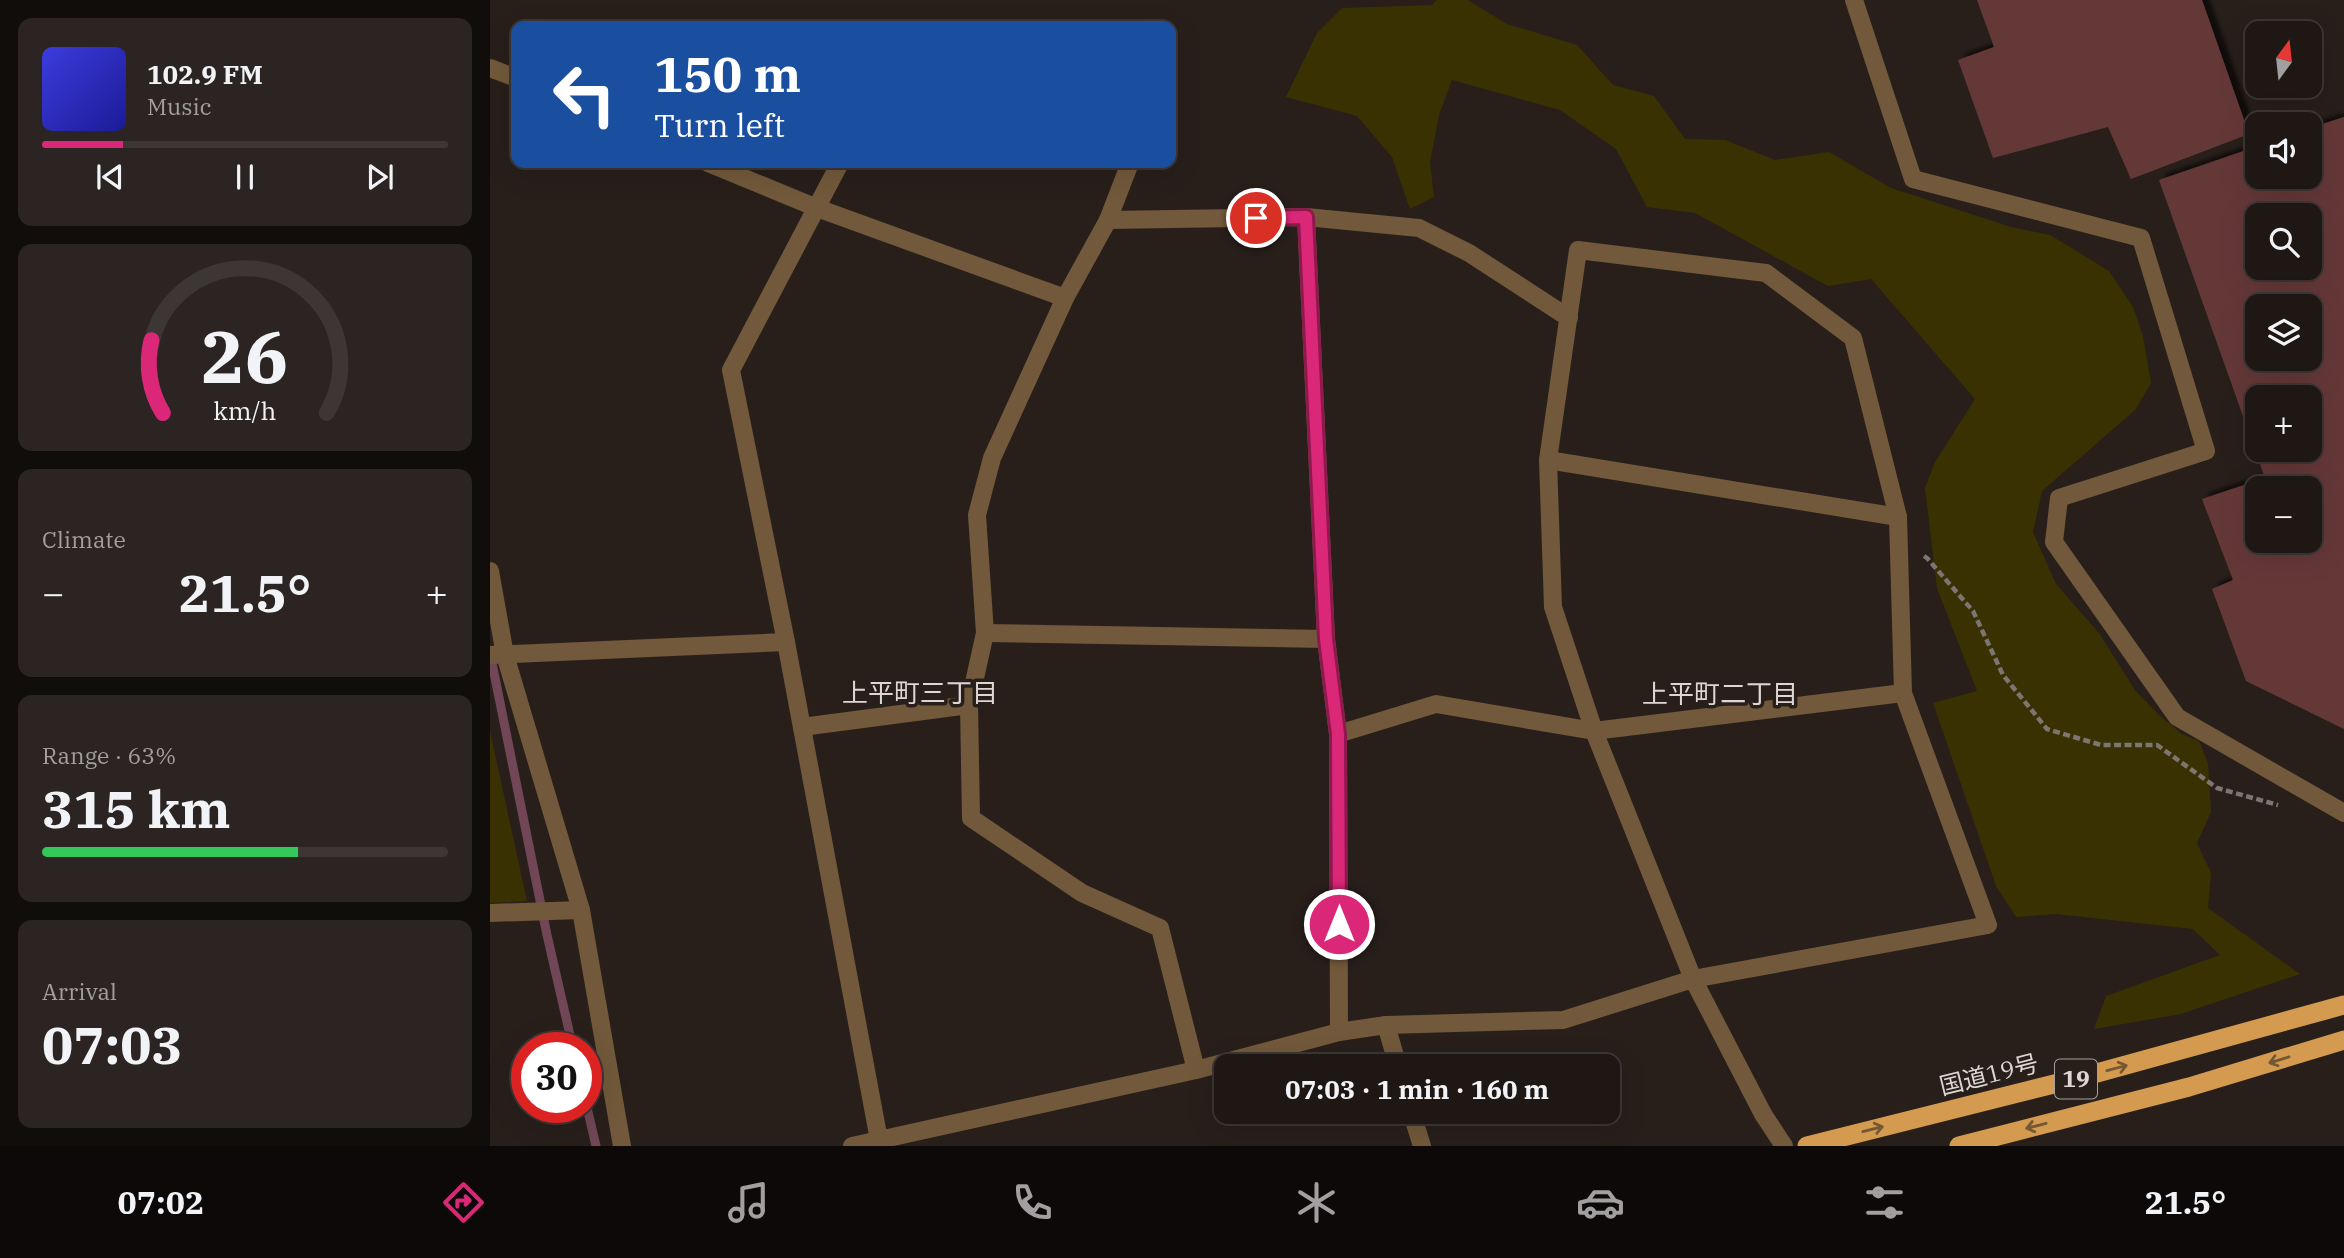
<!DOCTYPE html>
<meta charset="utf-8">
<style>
body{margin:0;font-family:"IBM Plex Serif","Noto Sans JP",serif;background:#2b2422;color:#f1f3f6;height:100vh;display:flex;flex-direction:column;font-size:26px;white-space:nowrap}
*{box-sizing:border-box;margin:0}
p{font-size:23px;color:#a19fa0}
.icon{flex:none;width:38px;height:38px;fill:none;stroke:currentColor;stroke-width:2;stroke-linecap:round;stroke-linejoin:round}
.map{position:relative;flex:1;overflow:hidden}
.details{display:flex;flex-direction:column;gap:18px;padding:18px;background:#100d0b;width:490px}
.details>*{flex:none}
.banner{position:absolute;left:21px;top:21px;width:665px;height:147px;border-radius:14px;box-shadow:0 7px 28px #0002,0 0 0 2px #3c3634;background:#1a4fa0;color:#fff;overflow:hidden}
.needle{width:46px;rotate:15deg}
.controls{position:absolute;left:1755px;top:21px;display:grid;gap:14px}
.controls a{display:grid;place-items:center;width:77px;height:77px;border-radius:14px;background:#1e1714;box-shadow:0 7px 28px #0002,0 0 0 2px #3c3634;font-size:35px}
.speed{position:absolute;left:21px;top:1032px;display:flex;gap:14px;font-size:35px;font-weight:700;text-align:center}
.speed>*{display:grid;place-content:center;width:91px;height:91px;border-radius:50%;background:#1e1714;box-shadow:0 7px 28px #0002,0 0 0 2px #3c3634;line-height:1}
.speed .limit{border:10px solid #d22;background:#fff;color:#111}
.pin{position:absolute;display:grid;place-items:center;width:60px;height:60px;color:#fff;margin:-30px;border:4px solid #fff;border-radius:50%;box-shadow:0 2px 7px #0007}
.me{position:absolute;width:77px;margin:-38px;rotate:0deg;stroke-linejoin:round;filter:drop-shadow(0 0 5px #0008)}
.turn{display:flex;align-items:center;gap:24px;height:147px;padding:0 28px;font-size:32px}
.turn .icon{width:91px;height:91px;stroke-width:2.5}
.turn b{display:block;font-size:49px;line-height:60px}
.big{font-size:52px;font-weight:700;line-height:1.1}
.details .tile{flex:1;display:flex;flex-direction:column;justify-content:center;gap:10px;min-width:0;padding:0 24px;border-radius:14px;background:#2b2422}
.details .dial{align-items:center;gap:0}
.dial svg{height:182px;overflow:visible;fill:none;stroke:#3c3634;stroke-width:7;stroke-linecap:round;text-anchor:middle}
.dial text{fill:#f1f3f6;stroke:none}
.song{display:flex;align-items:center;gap:21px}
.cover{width:84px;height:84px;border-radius:10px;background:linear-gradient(135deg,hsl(240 70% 55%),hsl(240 70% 35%))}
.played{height:7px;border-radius:4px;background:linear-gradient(90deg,#db2777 20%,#3c3634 20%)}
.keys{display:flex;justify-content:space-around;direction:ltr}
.heat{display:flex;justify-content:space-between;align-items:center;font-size:38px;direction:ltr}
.charge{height:10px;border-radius:5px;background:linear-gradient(90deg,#34c759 63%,#3c3634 0)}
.trip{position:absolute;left:724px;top:1054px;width:406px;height:70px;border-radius:14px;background:#1e1714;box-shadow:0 7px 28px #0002,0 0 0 2px #3c3634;font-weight:700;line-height:70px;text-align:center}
.tab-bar{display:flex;height:112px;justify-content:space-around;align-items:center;background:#0c0908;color:#a19fa0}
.tab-bar .icon{width:49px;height:49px}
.tab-bar .on{color:#db2777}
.tab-bar b{font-size:32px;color:#f1f3f6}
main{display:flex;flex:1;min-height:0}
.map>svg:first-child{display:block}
.green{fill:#3a3102}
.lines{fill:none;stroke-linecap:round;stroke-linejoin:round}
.stream{stroke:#714656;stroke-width:9}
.building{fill:#653938;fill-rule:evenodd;filter:url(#shadow)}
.path{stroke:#7c7571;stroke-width:4.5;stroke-dasharray:7 3.5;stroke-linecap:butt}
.minor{stroke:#72593b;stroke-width:18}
.tertiary{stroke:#72593b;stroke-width:18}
.trunk{stroke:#d49b50;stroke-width:19}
.oneway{stroke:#755733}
.route-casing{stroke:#8e194d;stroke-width:18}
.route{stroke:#db2777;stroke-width:12}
.labels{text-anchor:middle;stroke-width:7;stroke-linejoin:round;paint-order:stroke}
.shield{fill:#281f1b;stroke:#a7a09c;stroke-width:2}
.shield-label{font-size:23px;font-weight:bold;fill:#ddd7d4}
.street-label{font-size:24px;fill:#ddd7d4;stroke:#281f1b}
.neighbourhood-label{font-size:26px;fill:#ddd7d4;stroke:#281f1b}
</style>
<main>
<section class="details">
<div class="tile">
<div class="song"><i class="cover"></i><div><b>102.9 FM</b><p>Music</p></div></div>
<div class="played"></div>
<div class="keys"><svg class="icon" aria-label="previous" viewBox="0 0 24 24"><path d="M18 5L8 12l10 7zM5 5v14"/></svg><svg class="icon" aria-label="pause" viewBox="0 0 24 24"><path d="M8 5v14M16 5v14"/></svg><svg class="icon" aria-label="next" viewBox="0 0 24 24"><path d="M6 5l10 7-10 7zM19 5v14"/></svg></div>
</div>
<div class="tile dial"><svg viewBox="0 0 100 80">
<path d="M14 69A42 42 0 1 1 86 69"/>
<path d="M14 69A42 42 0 0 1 9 37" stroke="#db2777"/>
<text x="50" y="56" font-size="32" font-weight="700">26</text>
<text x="50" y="72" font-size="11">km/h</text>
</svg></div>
<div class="tile"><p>Climate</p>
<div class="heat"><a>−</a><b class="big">21.5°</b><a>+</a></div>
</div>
<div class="tile"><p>Range · 63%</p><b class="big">315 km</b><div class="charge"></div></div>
<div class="tile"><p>Arrival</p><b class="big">07:03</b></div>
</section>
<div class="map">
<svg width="1854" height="1146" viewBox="0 0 1854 1146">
<defs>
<filter id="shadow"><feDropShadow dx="6" dy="-6" stdDeviation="2" flood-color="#0009"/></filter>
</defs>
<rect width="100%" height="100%" fill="#281f1b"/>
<g class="green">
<polygon points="947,0 978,0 1017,24 1087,45 1123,85 1164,96 1195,139 1235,140 1285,160 1339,152 1401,188 1521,227 1560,235 1619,271 1643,307 1653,336 1661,383 1645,410 1552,491 1543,532 1566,584 1609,633 1645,690 1670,716 1692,734 1709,741 1718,763 1721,812 1707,843 1721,873 1718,908 1810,974 1691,1014 1604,1029 1616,996 1730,955 1703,929 1566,914 1526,917 1506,886 1443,703 1487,691 1447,588 1435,488 1445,462 1485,399 1381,279 1338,286 1205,213 1157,207 1126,149 1070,110 962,80 949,115 940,162 944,197 920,209 902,157 867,116 796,97 827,33 852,8 942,5"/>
<polygon points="0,731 37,901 0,903"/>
</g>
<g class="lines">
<g class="stream">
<polyline points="0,653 57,935 83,1048"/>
<polyline points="96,1103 106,1146"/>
</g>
</g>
<g class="building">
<polygon points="1487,0 1712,0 1759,134 1641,179 1618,127 1503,158 1468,60 1504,47"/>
<path d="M1854,117V729L1756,681L1722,589L1743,580L1712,499L1775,478L1669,180L1768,146V177H1820V128ZM1768,215H1820V268H1768ZM1768,306H1820V359H1768ZM1768,397H1820V450H1768ZM1768,488H1820V541H1768Z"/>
</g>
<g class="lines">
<polyline class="path" points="1434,556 1437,558 1483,611 1513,675 1557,729 1611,745 1667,745 1727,788 1788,805"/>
<g class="minor">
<polyline points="1364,0 1423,179 1651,238 1716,451 1569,498 1564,542 1687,717 1854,813"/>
<polyline points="0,68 26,78"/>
<polyline points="218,163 327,208 575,298"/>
<polyline points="350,163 241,370 296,642 389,1140"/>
<polyline points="640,163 618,220 575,298 502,458 487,515 495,633 479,705 481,818 592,893 670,928 706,1070"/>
<polyline points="816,217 836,639 848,734 849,1032"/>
<polyline points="618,220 816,217 929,228 979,253 1079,318"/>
<polyline points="1058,460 1408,517"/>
<polyline points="0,571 15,655 91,910 132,1146"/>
<polyline points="495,633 836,639"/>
<polyline points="0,655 296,642"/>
<polyline points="312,727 479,705"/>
<polyline points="848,734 946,704 1104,731 1413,693"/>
<polyline points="0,913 91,910"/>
<polyline points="362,1146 706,1070 849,1032 896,1025 1073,1020 1203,979 1498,925 1413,693 1408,517 1363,338 1276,273 1088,250 1058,460 1063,607 1104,731 1203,979 1273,1114"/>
</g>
<g class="tertiary">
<polyline points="896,1025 908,1066"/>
<polyline points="921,1111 932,1146"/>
<polyline points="1273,1114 1294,1146"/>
</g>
<g class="trunk">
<polyline points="1317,1146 1596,1076 1854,1005"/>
<polyline points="1469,1146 1699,1087 1854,1040"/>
</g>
</g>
<defs><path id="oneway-shaft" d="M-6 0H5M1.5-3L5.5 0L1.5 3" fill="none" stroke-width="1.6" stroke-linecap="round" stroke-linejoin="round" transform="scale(1.75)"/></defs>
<g class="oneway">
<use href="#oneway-shaft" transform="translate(1789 1060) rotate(163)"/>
<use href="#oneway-shaft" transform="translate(1627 1068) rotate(-15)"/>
<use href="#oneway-shaft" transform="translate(1546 1126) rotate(166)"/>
<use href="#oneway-shaft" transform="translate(1383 1129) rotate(-14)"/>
</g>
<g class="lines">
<defs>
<polyline id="route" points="766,218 816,217 836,639 848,734 849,924"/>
</defs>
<use href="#route" class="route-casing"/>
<use href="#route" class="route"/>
</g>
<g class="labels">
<rect class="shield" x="1565" y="1059.5" width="42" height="39" rx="5"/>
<g class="shield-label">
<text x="1586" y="1087">19</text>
</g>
<g class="street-label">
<text transform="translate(1499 1075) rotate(-14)" y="8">国道19号</text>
</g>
<g class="neighbourhood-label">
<text x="430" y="702">上平町三丁目</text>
<text x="1230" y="703">上平町二丁目</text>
</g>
</g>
</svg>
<div class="controls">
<a><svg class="needle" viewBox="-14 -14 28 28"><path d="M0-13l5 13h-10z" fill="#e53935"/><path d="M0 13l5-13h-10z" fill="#a19fa0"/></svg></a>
<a><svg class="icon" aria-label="sound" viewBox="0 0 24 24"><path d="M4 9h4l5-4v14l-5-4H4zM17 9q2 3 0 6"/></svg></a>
<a><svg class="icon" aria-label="search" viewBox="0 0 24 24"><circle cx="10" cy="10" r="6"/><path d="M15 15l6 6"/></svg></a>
<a><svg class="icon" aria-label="layers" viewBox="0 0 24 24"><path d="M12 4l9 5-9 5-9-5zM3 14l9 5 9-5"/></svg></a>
<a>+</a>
<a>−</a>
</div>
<div class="speed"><div class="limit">30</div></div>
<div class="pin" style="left:766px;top:218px;background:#d93025"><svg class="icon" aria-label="arrive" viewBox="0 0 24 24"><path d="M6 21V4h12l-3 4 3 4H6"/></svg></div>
<svg class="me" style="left:849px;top:924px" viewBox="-20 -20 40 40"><circle r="17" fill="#db2777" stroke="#fff" stroke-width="3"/><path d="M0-11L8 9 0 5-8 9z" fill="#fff"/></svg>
<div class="trip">07:03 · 1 min · 160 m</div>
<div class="banner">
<div class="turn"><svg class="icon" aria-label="left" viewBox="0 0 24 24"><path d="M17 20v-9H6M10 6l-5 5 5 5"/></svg><div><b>150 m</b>Turn left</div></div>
</div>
</div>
</main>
<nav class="tab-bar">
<b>07:02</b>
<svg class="icon on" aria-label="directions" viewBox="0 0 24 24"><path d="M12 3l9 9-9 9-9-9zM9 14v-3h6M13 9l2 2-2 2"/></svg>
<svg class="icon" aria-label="music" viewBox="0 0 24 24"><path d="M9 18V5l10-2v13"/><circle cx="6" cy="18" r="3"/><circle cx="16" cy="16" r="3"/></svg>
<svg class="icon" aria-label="phone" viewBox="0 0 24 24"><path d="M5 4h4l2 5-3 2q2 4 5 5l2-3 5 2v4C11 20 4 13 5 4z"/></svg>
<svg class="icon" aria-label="climate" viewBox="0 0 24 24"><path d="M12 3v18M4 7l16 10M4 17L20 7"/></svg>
<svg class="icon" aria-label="car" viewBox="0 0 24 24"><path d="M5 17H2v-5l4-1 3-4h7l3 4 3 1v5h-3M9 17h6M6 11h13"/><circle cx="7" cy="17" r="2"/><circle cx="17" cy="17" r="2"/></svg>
<svg class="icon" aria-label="filters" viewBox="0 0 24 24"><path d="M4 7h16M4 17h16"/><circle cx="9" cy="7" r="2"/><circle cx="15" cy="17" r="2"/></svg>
<b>21.5°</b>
</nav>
